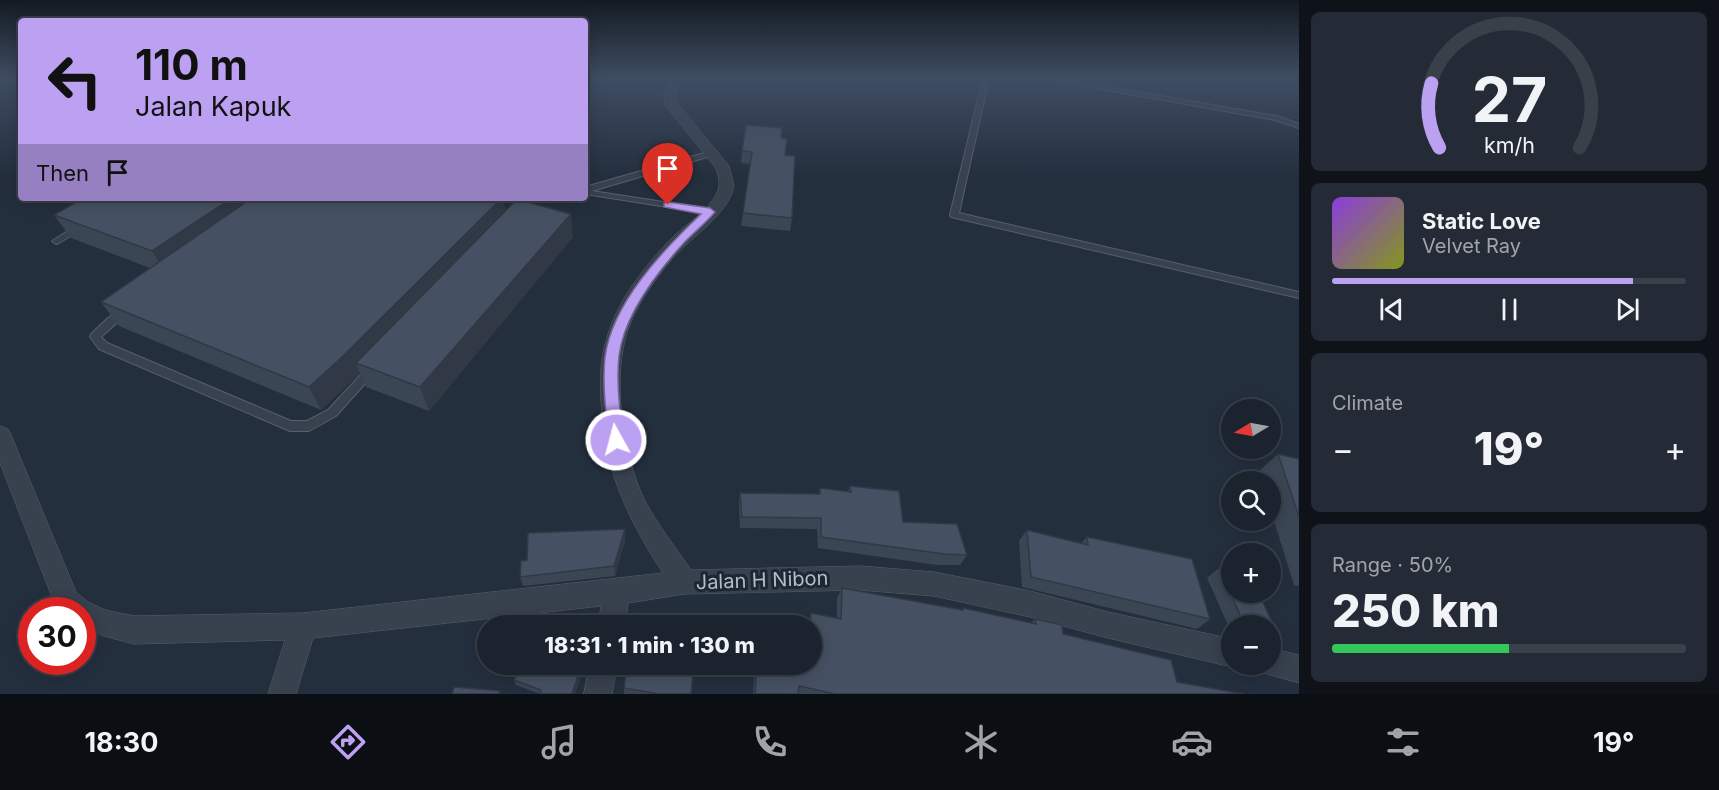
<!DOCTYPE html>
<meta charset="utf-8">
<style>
body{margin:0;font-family:Inter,sans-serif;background:#242b36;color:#f1f3f6;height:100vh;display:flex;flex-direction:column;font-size:22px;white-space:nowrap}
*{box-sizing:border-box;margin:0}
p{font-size:20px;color:#a0a4aa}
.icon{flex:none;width:33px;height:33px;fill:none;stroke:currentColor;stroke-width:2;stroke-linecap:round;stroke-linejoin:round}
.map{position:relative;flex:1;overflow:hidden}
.panel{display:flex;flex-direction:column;gap:12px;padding:12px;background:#0f1319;width:420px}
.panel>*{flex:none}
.banner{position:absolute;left:18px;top:18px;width:570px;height:183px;border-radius:6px;box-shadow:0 3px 15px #0003,0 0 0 2px #39404a;background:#bca0f2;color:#111;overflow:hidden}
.needle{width:39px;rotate:260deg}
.tools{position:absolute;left:1221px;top:399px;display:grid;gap:12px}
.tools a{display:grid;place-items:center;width:60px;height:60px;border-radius:50%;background:#1b232e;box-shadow:0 3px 15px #0003,0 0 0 2px #39404a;font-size:30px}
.speed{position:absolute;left:18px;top:597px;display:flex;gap:12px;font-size:30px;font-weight:700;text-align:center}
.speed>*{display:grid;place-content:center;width:78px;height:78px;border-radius:50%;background:#1b232e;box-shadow:0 3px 15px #0003,0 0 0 2px #39404a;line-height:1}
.speed .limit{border:9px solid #d22;background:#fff;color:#111}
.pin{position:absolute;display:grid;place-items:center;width:51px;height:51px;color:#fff;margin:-62px -26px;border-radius:50% 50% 50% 0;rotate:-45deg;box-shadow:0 0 6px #0007}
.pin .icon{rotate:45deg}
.me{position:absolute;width:66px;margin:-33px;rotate:353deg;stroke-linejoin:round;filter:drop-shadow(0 0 4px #0008)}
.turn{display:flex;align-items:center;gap:21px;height:126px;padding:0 18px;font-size:27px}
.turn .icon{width:78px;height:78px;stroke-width:2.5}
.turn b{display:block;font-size:42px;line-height:51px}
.then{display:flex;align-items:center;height:57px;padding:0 18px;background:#0003;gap:12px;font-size:22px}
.big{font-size:45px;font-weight:800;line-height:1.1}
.panel .tile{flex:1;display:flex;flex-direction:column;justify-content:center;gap:9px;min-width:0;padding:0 21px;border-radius:9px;background:#242b36}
.panel .dial{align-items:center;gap:0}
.dial svg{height:156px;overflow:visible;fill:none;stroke:#39404a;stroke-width:7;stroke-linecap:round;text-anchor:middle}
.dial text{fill:#f1f3f6;stroke:none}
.song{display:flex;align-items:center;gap:18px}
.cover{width:72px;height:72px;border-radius:9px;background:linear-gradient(135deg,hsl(270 70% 55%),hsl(70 70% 35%))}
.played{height:6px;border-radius:3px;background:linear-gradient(90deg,#bca0f2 85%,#39404a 85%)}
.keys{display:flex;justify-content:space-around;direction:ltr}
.heat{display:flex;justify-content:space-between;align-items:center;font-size:33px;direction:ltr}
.charge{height:9px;border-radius:4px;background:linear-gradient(90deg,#34c759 50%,#39404a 0)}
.trip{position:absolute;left:477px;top:615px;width:345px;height:60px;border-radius:30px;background:#1b232e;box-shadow:0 3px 15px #0003,0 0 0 2px #39404a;font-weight:800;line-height:60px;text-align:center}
.dock{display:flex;height:96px;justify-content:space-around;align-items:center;background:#0b0e12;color:#a0a4aa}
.dock .icon{width:42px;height:42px}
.dock .current{color:#bca0f2}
.dock b{font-size:27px;color:#f1f3f6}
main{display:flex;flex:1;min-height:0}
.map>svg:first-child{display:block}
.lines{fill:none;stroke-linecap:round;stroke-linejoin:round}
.lane-casing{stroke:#565f6c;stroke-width:2}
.street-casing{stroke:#565f6c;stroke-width:1}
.lane{fill:#38414e;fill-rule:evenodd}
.street{fill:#38414e;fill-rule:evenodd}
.wall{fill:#3b4654}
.shaded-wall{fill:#303945}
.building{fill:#455162;stroke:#303945;stroke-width:1.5}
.route{fill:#bca0f2;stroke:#7a689d;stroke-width:1.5}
.labels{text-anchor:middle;stroke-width:6;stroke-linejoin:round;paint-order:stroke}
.street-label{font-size:20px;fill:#b4bcc9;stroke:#1d2633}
</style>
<main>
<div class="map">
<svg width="1299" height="694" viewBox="0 0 1299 694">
<rect width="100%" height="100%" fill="#242f3e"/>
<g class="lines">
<defs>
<g id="lane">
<polygon points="983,78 989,78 959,213 1299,292 1299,298 951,217 950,215"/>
<polygon points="1039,78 1056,78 1277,116 1299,124 1299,128 1275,120"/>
<polygon points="711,151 714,151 714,155 592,191 709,209 712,210 712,214 585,194 585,187"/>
<path d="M499,198H515C512,202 502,202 499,198Z"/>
<polygon points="79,224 82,225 82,229 59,243 56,244 52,241"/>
<polygon points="125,307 129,308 130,310 129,312 101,337 107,343 291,421 307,421 328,410 368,367 376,367 377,370 336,416 309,431 290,431 99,349 90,337 91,334 108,318"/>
</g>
<g id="street">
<path d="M672,78H684L676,93L678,104L729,166L734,186C728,215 692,236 673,258C653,282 633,309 625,340C613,386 624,459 645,501C658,525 675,547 691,570L860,566L934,572L1030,591L1108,612L1232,639V664H1238L1232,667L1108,638L1030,617L934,596L860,590L684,594L628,603L625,626H598L601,606L313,638L296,694H268L285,640L134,644L104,636L82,627V610H57L0,463V426L8,429L11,435L76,592L88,602L105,610L134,616L303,613L663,573C626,516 604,469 601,400C600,380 600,360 606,341C616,301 646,264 675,235C689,222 708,211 717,193C721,184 719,176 715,167L665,105L664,93Z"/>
<polygon points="1270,648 1299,655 1299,683 1260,672 1257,664 1270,664"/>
<polygon points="590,664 618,664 612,694 584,694"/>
</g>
</defs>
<use href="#lane" class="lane-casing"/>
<use href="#street" class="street-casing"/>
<use href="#lane" class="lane"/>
<use href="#street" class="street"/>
</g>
<g class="wall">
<polygon points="781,138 785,155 792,218 790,231 741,226 750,164 741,163 742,151"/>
<polygon points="83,198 503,198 505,211 573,237 429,411 366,387 360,373 321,410 119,326 101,302 150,268 71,238 54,215"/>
<polygon points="1278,454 1299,459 1299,586 1294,585 1270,508 1270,482 1263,482 1259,471"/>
<polygon points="850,486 903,522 967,555 960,565 937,565 818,548 817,529 740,528 739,504 740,493 819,494 820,488 848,492"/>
<polygon points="1027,530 1081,543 1087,537 1210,619 1197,629 1022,587 1019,541"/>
<polygon points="625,540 615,576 523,586 520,577 527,560"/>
<polygon points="1219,568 1232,570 1232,592 1250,592 1252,599 1262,600 1282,644 1270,651 1270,626 1232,626 1232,634 1207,578"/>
<polygon points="842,588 962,610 963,608 1031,623 1035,619 1063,634 1177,682 1244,694 753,694 755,664 812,664 812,626 807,626 811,613 837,618 837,598"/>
<polygon points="521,664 585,664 575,694 540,694 516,685 514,680"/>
<polygon points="627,664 701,664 700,669 693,669 691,694 624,694 624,688"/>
</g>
<g class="shaded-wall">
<polygon points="232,198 278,198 167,274 152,251"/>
<polygon points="502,198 503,198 507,220 356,363 360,373 321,410 309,387"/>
<polygon points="571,214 573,237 429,411 420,387"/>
<polygon points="625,529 625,540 615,576 614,566"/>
<polygon points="582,664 585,664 575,694 572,694"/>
</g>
<g class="building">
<polygon points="746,125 782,128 781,138 787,139 785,155 795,156 792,218 743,213 752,152 742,151"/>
<polygon points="83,198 232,198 152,251 54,215"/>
<polygon points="252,198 502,198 341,358 309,387 101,302"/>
<polygon points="517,199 571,214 420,387 356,363"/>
<polygon points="1278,454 1299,459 1299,517"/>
<polygon points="850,486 899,491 903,522 957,524 967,555 944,554 821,537 821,518 742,517 740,493 820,494 820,488 851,492"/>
<polygon points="625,529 614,566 520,577 521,561 527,560 528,533"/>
<polygon points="1027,530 1088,545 1087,537 1192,559 1210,619 1031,577"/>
<polygon points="1219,568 1232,570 1232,592 1250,592 1252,599 1262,600 1282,644 1270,643 1270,626 1245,626"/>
<polygon points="842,588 963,610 963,608 1036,624 1035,619 1062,625 1063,634 1171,660 1177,682 1244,694 835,694 799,686 798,694 755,694 757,664 812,664 812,626 810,626 811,613 841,619"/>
<polygon points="633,613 703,618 703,626 631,626"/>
<polygon points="571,614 600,623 600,626 568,626"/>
<polygon points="521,664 582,664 572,694 540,694 541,690 514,680"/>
<polygon points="627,664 694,664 691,694 659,694 624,688"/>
<polygon points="454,687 500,691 499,694 452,694"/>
</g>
<linearGradient id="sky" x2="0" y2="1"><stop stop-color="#141a22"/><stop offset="0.44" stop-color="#3f4d63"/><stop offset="1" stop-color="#3f4d63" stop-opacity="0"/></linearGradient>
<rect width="1299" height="176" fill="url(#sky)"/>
<path class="route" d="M668,202L710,208L715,212C705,224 693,233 682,245C655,275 624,315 619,356C616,384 620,412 624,440L622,444L616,446L611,444L609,440C606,412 602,385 605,357C612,303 663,250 701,214L664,207V203Z"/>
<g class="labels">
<g class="street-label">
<text transform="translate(762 580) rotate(-2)" y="7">Jalan H Nibon</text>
</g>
</g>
</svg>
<div class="tools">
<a><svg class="needle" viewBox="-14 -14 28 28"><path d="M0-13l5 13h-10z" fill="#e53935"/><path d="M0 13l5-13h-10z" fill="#a0a4aa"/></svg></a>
<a><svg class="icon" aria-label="search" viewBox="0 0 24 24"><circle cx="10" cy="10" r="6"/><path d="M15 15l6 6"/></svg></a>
<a>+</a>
<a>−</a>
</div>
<div class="speed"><div class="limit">30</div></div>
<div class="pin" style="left:668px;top:205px;background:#d93025"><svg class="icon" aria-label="arrive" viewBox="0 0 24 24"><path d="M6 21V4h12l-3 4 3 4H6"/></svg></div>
<svg class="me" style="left:616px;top:440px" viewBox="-20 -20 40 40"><circle r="17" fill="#bca0f2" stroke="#fff" stroke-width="3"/><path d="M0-11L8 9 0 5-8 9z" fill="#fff"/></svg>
<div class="trip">18:31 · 1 min · 130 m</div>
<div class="banner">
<div class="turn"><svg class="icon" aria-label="left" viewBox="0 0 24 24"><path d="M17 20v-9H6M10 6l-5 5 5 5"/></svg><div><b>110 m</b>Jalan Kapuk</div></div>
<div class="then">Then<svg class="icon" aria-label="arrive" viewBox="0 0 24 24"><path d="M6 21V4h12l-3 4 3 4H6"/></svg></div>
</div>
</div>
<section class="panel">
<div class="tile dial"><svg viewBox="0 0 100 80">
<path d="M14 69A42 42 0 1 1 86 69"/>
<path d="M14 69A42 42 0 0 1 10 36" stroke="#bca0f2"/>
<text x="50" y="56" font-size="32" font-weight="700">27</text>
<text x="50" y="72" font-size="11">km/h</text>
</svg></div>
<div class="tile">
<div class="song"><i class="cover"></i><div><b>Static Love</b><p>Velvet Ray</p></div></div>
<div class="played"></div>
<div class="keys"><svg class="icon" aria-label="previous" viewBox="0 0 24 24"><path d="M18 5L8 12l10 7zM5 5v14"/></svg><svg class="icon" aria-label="pause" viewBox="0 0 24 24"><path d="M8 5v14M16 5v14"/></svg><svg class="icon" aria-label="next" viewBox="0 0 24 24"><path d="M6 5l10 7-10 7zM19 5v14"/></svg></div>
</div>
<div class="tile"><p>Climate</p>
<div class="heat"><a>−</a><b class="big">19°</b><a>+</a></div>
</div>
<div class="tile"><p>Range · 50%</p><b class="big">250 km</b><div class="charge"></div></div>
</section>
</main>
<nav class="dock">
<b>18:30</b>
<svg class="icon current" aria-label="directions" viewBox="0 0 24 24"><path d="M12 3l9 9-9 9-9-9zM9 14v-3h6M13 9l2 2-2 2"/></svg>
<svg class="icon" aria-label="music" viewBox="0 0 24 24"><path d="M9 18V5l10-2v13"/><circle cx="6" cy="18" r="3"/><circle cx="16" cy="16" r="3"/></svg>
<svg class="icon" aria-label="phone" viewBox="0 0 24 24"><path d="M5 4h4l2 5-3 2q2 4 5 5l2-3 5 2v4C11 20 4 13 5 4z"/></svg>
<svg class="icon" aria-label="climate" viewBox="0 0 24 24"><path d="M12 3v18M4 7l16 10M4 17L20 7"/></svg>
<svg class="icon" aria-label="car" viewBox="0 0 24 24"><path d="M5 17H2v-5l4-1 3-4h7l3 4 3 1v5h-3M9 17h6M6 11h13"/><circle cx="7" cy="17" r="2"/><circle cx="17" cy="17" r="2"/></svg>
<svg class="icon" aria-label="filters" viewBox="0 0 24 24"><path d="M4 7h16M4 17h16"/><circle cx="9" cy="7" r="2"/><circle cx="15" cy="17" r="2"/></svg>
<b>19°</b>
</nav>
